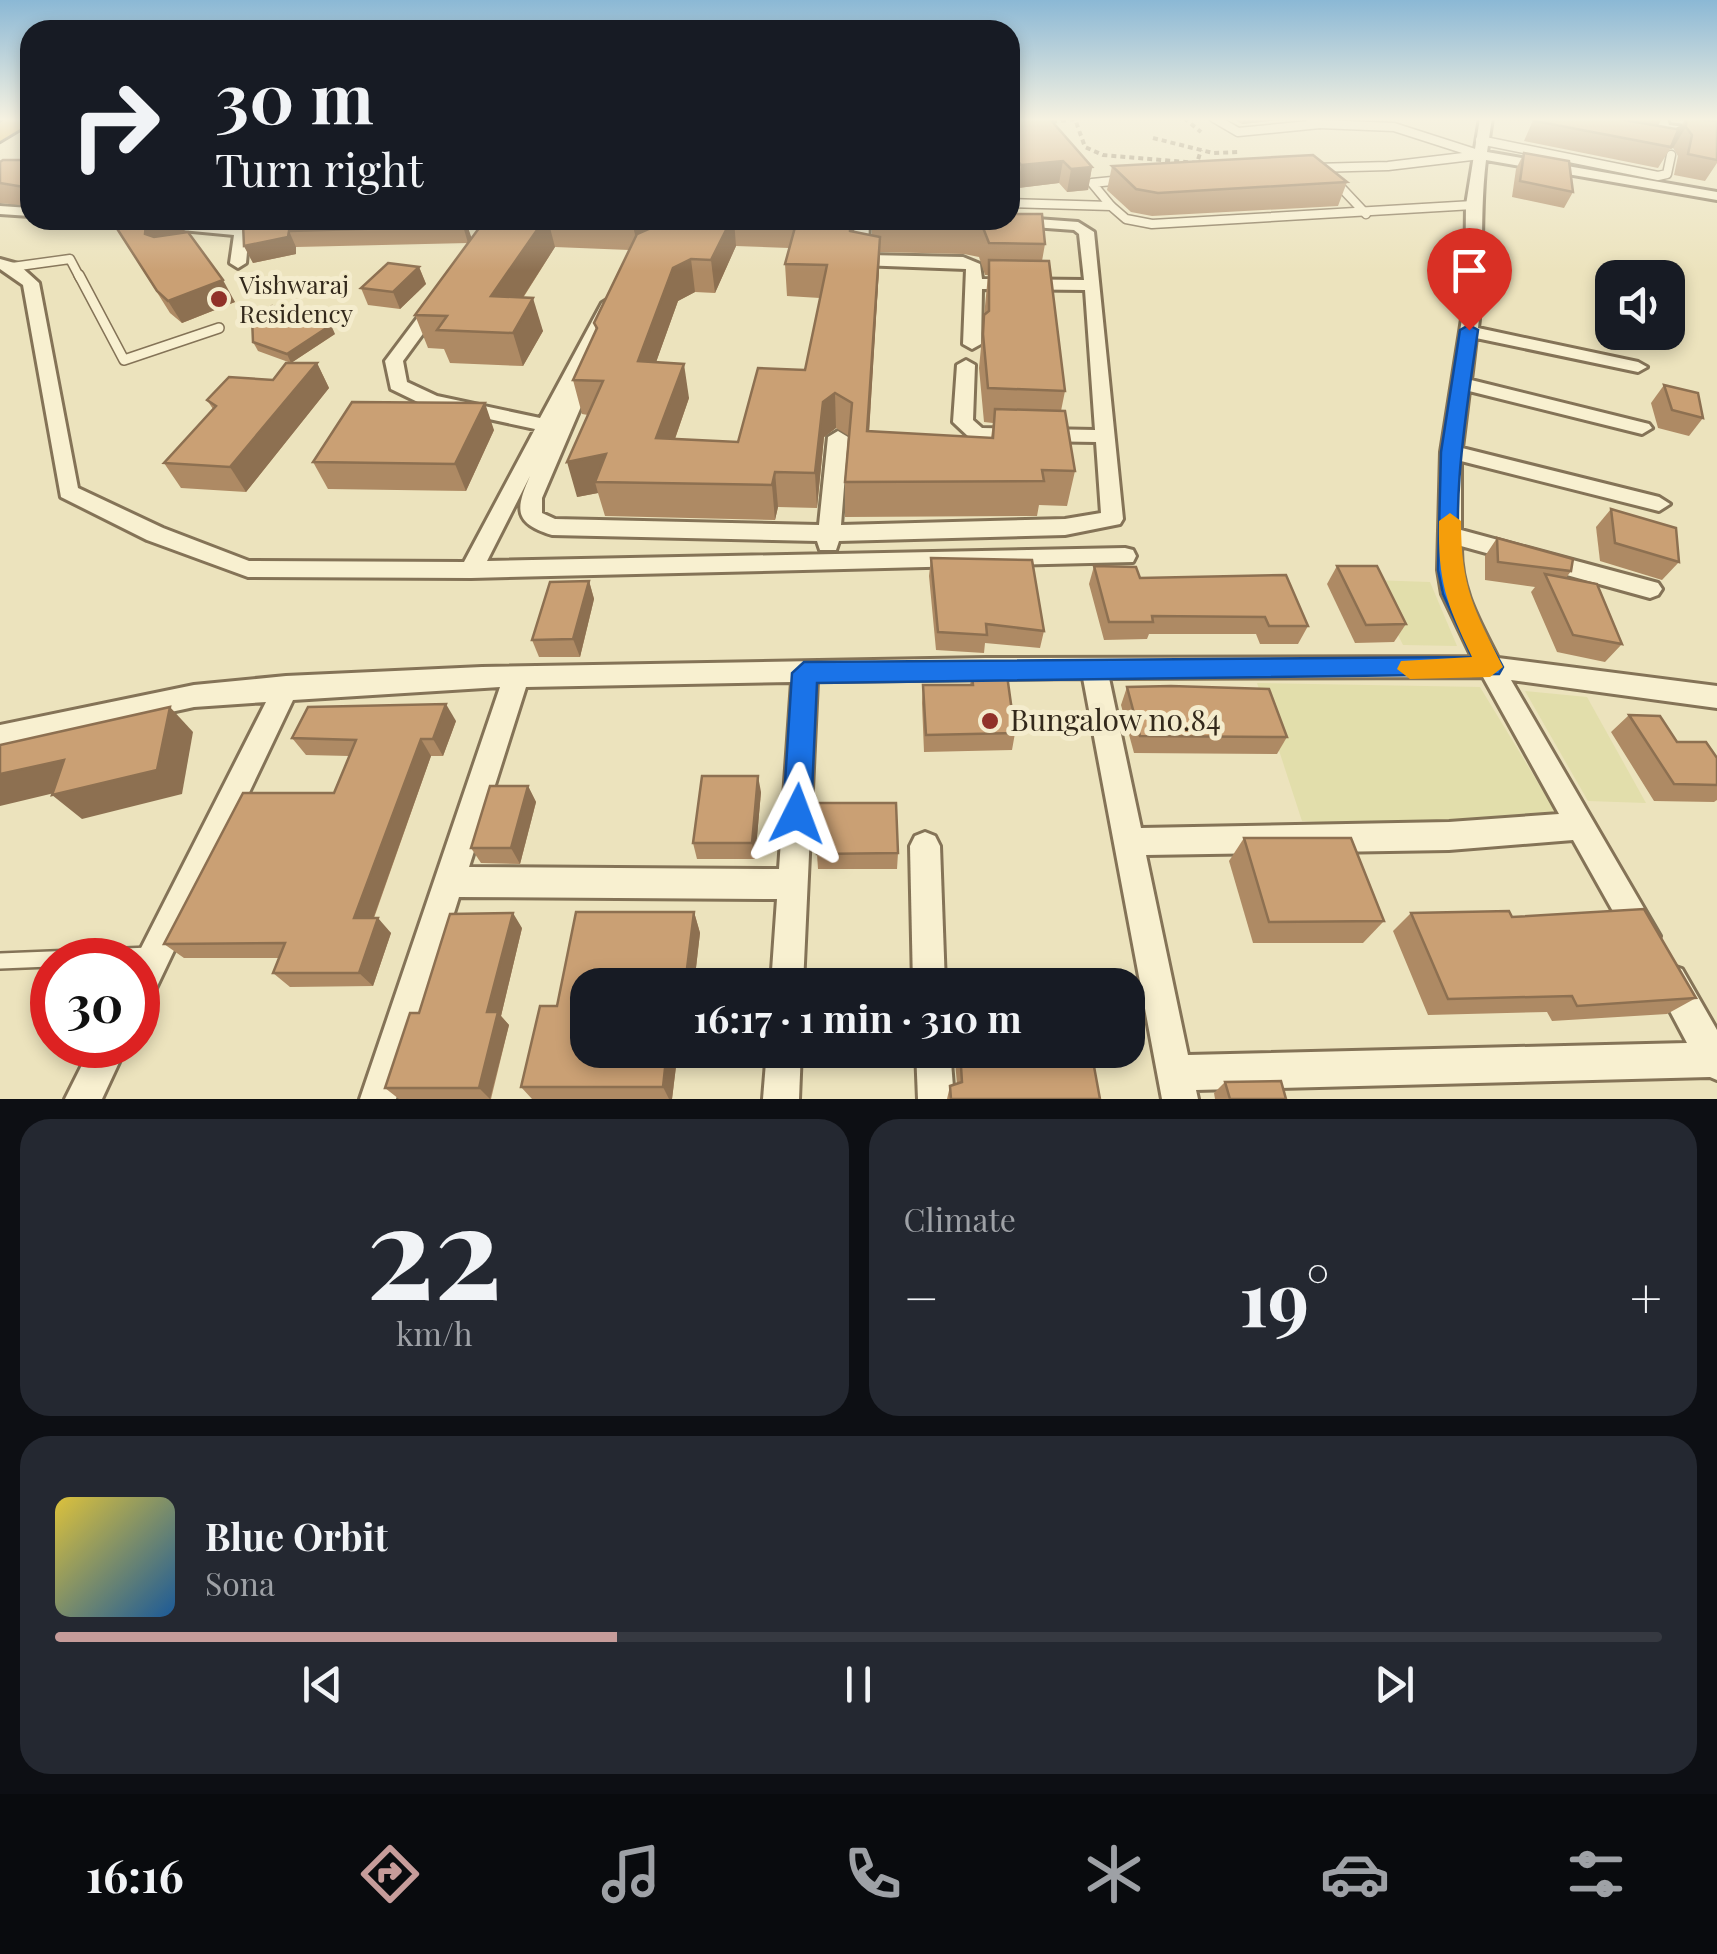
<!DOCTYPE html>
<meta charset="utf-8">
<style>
body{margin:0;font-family:"Playfair Display",serif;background:#242831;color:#f1f3f6;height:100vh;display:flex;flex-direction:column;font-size:38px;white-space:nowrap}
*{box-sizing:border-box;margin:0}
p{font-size:32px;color:#9ea1a6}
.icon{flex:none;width:55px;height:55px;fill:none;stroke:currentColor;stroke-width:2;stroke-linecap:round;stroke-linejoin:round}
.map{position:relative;height:1099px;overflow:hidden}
.drawer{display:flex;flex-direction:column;gap:20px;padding:20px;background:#0d0f14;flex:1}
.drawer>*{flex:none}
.guide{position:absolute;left:20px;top:20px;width:1000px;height:210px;border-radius:30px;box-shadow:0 5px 15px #0003;background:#171b24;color:#f1f3f6;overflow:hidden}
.controls{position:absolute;left:1595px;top:260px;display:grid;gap:20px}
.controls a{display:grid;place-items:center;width:90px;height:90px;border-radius:20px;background:#171b24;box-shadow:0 5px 15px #0003;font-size:50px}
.speed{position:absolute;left:30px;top:938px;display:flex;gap:20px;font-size:50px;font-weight:700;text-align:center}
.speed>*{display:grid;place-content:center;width:130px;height:130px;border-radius:50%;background:#171b24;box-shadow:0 5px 15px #0003;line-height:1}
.speed .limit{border:15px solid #d22;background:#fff;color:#111}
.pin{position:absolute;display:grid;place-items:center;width:85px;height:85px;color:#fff;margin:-102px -42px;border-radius:50% 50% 50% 0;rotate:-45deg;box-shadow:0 0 10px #0007}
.pin .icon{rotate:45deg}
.me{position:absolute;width:110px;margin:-55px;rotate:3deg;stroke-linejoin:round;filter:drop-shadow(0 0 8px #0008)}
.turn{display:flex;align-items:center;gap:35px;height:210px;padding:0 30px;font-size:45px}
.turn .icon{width:130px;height:130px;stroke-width:2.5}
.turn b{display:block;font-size:70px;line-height:85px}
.big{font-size:75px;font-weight:700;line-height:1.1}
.drawer .tile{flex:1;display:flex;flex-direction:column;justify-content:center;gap:15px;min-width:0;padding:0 35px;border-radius:30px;background:#242831}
.drawer .dial{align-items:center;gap:0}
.dial b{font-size:130px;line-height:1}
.song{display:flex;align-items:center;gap:30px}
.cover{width:120px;height:120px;border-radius:15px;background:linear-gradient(135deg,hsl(50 70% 55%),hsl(210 70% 35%))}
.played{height:10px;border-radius:5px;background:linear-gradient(90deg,#c69c9a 35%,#363941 35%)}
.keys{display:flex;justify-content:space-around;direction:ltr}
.heat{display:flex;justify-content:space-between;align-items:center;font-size:55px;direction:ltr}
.drawer .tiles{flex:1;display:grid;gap:20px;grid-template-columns:1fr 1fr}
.tile:last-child{grid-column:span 2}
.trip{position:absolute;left:570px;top:968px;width:575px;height:100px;border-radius:30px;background:#171b24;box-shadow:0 5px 15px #0003;font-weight:700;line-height:100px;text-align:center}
.dock{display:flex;height:160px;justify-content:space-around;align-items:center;background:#090b0e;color:#9ea1a6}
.dock .icon{width:70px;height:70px}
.dock .active{color:#c69c9a}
.dock b{font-size:45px;color:#f1f3f6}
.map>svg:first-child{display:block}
.farmland{fill:#e2deab}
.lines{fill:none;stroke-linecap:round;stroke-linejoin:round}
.lane-far2-casing{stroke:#847357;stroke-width:11}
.lane-far1-casing{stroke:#847357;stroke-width:12}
.lane-casing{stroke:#847357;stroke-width:20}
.street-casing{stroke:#847357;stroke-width:6}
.highway-casing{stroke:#51412c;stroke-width:6}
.path{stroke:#847357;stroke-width:4;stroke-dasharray:5 4;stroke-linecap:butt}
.lane-far2{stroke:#f8f0d0;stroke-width:8}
.lane-far1{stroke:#f8f0d0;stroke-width:9}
.lane{stroke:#f8f0d0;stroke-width:15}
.street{fill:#f8f0d0;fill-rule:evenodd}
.highway{fill:#dcab4e;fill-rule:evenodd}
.wall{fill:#ae8a64;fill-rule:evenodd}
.shaded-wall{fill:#8d7051}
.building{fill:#caa074;stroke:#8d7051;stroke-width:2.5}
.route{fill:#1a73e8;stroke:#114b97;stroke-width:2.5}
.slow{fill:#f59e0b}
.poi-dot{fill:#913229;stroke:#f4eccd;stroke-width:4}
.labels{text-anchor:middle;stroke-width:10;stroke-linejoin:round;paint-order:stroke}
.far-poi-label{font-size:25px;fill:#33291b;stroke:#f4eccd;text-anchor:start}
.poi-label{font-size:30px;fill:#33291b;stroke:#f4eccd;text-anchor:start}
</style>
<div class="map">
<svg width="1717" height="1099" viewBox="0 0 1717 1099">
<rect width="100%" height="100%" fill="#ece3bd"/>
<g class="farmland">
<polygon points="1371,580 1430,582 1457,646 1403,645"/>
<polygon points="1257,683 1480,687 1557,814 1366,825 1302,821"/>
<polygon points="1525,691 1587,697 1646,803 1588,801"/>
</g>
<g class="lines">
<defs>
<g id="lane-far2">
<polyline points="1214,118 1238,132 1320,124"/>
<polyline points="1310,118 1320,124 1394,127 1475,153"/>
<polyline points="1480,140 1658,176 1667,174 1671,155"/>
<polyline points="1315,168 1388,166 1480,155"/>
<polyline points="1335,181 1366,214"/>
<polyline points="1010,203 1111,206 1126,219 1152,224 1473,205"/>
<polyline points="1111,206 1092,183 1122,180"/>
<polyline points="12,267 70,259 80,278"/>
</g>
<polyline id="lane-far1" points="79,275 124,360 219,328"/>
<polyline id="lane" points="0,961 150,955"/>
<g id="street">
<path d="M1480,118H1492L1487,152L1717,192V200L1486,160C1479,216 1485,272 1478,328L1638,362L1647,367L1638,372L1476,338L1471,380L1649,424L1652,428L1642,434L1469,391L1462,448L1659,497L1670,504L1659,511L1461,461V530L1658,583L1662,589L1658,595L1650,598L1461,546C1460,589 1479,620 1498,658L1717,686V708L1511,680L1660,936L1655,947L1644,952L1633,947L1573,840L1449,850L1146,855L1188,1055L1687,1043L1654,981L1658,969L1670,965L1682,969L1717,1030V1080L1710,1077L1196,1090L1198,1099H1162L1083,678L817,681L803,985H771L777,899L459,897L396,1099H360L500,687L293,700L150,1001L138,1005L135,960L266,702L194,707L0,749V725L194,685L286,676L482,667L986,658L1472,657L1442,594L1438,570L1441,452L1465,300L1466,205ZM1483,677L1559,814L1449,822L1141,828L1109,678ZM792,682L779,869L469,867L526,687Z"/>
<polygon points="1655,118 1667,118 1669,125 1717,131 1717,139 1660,131"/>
<polygon points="0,206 30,208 30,216 0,214"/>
<path d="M1010,217L1078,222L1094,232L1123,519L1120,524L1065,535L839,541L836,550H820L817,541L552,535C514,523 515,510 530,476L487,561L1125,548L1133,550L1136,556L1133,562L471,578L248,577L147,540L61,497L23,285L0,269V259L18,264L39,283L78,488L163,528L249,561L464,562L535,429L424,405L391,389L385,361L430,301L436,300L444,305L403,361L407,382L437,396L540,418L602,303L610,298L618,303L588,364L597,369L542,498V513L555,519L819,525L828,437L838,431L848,437L841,525L1065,519L1101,513L1096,442L977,440L970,438L953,422L957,365L966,360L975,365L973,420L982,428L1095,430L1085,290L982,289L981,344L972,349L963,344L966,269L860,265L852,260L855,220H869L868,255L963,257L980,264L982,279L1084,280L1079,234L1074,230L991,224L984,220H1010Z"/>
<polygon points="112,220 235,226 236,220 250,220 246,263 238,268 230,263 234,235 119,224"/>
<polygon points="925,832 935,836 940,846 945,985 913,985 910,846 915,836"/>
<polygon points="92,1045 127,1045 102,1099 65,1099"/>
<polygon points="767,1050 801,1050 799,1099 763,1099"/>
<polygon points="916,1050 950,1050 954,1099 918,1099"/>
</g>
<polygon id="highway" points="7,118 30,118 30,123 0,141 0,123"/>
</defs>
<use href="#lane-far2" class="lane-far2-casing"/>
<use href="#lane-far1" class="lane-far1-casing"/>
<use href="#lane" class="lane-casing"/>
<use href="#street" class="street-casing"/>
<use href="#highway" class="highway-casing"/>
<g class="path">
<polyline points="1184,118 1201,132"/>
<polyline points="1052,122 1075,119 1085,147 1103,155 1197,163 1201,150"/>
<polyline points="1153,138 1213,153 1240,152"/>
</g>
<use href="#lane-far2" class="lane-far2"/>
<use href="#lane-far1" class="lane-far1"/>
<use href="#lane" class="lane"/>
<use href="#street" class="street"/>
<use href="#highway" class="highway"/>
</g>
<g class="wall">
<polygon points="1010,118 1092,167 1088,190 1067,192 1059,183 1018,188 1010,177"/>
<polygon points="1232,118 1298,118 1242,124"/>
<polygon points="1534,118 1662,118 1658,126 1676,129 1681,127 1684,121 1670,118 1713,118 1711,120 1717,121 1717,163 1705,181 1674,175 1678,156 1673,148 1670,149 1658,168 1524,141"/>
<polygon points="1524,153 1573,192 1564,208 1512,197 1516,169"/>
<polygon points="30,160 30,206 0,203 0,162"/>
<polygon points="1112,166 1347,182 1338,206 1152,216 1131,212 1107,190"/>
<path d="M1015,214L1045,244L1042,261L1065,391L1061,411L1075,471L1067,506L1039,505L1037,516L845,517V482L849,436L836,428L824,437L817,508L778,507L775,520L605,516L598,493L577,497L588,415L582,414L573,380L596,330L594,323L629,250L555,247L523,298L543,331L523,366L450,363L444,349L428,348L415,315L468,243L296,247V254L253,263L244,246L243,224L466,222L471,238L485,220H851V231L872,236V220ZM736,246L789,248L785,264L787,296L820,298L805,370L738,442L675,439L689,398L656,362L678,301L695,292L715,293ZM880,252L964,254L979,257L985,275H988L979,368L984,422L993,423L991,438L869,431Z"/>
<polygon points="126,220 179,220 185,232 235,302 182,323 170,313 116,227"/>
<polygon points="419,267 426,284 400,309 368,305 361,288"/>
<polygon points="1628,332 1664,332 1660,339"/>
<polygon points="335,334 291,363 258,351 253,342"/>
<polygon points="317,363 329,388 246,492 181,488 164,463 213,409 207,400 273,380"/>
<polygon points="1664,385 1703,418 1689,436 1658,428 1651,403"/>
<polygon points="494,430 466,491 328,489 313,462"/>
<polygon points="1611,509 1679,562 1662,580 1600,561 1596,527"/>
<polygon points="1497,538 1571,571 1566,578 1622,644 1605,662 1557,652 1531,592 1535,587 1485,580 1485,556"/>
<polygon points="931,558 1044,631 1040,648 985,643 984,653 936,650 929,576"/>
<polygon points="1094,566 1140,578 1308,626 1298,644 1260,644 1256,634 1149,634 1147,639 1104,640 1089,584"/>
<polygon points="1337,566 1406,624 1394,642 1355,643 1327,584"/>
<polygon points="589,581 594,599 580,657 539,657 532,640"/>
<polygon points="972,675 1015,733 1012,750 924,752 922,703 923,685 970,685"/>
<polygon points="1127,687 1287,737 1277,754 1134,753 1121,705"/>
<polygon points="1629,715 1677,742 1717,758 1717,800 1714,802 1654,801 1611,732"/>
<polygon points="456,721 443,756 431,756 374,918 391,933 373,986 290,987 273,973 279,958 184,958 164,944 334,793 349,756 306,755 292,738"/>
<polygon points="528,786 536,802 520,864 481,863 471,848"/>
<polygon points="761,792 755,859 697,859 693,843"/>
<polygon points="1244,838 1384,921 1363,943 1253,943 1229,861"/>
<polygon points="898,853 897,869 818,869 817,854"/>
<polygon points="576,912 694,912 700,933 694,985 588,985 588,1050 678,1050 672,1099 532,1099 521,1087 540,1006 557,1006"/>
<polygon points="1411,913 1512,917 1696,998 1667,1014 1552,1021 1547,1012 1428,1015 1393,931"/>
<polygon points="522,928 501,1016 509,1025 491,1099 399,1099 385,1088 419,1013"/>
<polygon points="954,1050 1091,1050 1100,1099 947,1099 950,1086 957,1084"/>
<polygon points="1225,1082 1286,1099 1215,1099 1214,1093"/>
</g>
<g class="shaded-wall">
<polygon points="1244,118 1298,118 1242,124"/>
<polygon points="1686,127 1673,148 1670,149 1678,130"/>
<polygon points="1063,161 1059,183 1018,188 1021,165"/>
<polygon points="1092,167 1088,190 1067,192 1071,169"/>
<polygon points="164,220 179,220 189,239 158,245 145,234 146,223"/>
<polygon points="544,220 548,220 555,247 502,330 491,296"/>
<polygon points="632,220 668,220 669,225 638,250"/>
<polygon points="731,220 734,220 736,246 715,293 711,260"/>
<polygon points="466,222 472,239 468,243 463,226"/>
<polygon points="289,231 296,247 296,254 253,263 244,246"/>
<polygon points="880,237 879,269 867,466 867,431"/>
<polygon points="691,259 695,292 678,301 644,396 638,361 673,268"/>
<polygon points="419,267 426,284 400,309 393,292"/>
<polygon points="223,280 235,302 182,323 168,301"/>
<polygon points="533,298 543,331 523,366 513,333"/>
<polygon points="331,325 335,334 291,363 287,354"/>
<polygon points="317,363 329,388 246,492 230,467"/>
<polygon points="684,364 689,398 663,473 656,438"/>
<polygon points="835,393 836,428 824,437 817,508 815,473 823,402"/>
<polygon points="485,403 494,430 466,491 455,464"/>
<polygon points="606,454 595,482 598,493 577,497 567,462"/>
<polygon points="775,472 778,507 775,520 772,485"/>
<polygon points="589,581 594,599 580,657 573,639"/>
<polygon points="446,704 456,721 443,756 433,739"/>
<polygon points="170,707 193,732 182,794 82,819 52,795"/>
<polygon points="421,739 431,756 368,933 354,918"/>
<polygon points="64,760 92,784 0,806 0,774"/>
<polygon points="758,776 761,792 755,859 752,843"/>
<polygon points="528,786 536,802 520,864 511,848"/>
<polygon points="694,912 700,933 694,985 685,985"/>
<polygon points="513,913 522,928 501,1016 509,1025 490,1099 479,1088 487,1012"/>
<polygon points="378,918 391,933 373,986 359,973"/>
<polygon points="667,1050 678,1050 672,1099 669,1099 663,1087"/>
</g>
<g class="building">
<polygon points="1010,118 1049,118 1092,167 1071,169 1063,161 1021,165 1010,151"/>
<polygon points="1536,118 1613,118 1676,129 1686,125 1687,118 1717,121 1717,160 1688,154 1692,135 1686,127 1678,130 1671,147 1535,121"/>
<polygon points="1524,153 1569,161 1573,192 1520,181"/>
<polygon points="1313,155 1347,182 1158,193 1136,189 1112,166"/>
<polygon points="3,160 30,160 30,188 0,183 0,162"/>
<polygon points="1010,201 1014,201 1015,214 1042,214 1045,244 989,243 982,225 967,222 888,220 1010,220"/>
<polygon points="126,220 164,220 146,223 145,234 154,237 188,232 223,280 168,301 157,291 116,227"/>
<polygon points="265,220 460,220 466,222 463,226 289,231 288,237 244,246 243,224"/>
<polygon points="485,220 544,220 491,296 533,298 513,333 437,330 447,316 415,315"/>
<polygon points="669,220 731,220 711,260 691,259 673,268 638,361 684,364 656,438 738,442 758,368 805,370 827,265 785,264 797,220 850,220 850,231 880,237 867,431 993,438 995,409 1065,411 1075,471 1042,470 1044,481 845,482 852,403 835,393 823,402 815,473 775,472 772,485 595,482 606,454 567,462 603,381 573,380 597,328 594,323 637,234"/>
<polygon points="989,260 1049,261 1065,391 988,388 983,334 984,315 989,311"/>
<polygon points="388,263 419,267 393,292 361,288"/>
<polygon points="272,306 331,325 287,354 253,342 252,318"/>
<polygon points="1668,306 1672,322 1668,321"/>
<polygon points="286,363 317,363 230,467 164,463 216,406 207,400 229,377 273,380"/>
<polygon points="1664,385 1698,393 1703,418 1672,410"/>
<polygon points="352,402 485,403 455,464 313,462"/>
<polygon points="1611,509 1676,528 1679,562 1615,543"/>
<polygon points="1497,538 1573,559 1571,571 1498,562"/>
<polygon points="931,558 1032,560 1044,631 986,624 987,635 938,632"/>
<polygon points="1094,566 1136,567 1140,578 1286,575 1308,626 1269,626 1265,617 1152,616 1153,622 1109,622"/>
<polygon points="1337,566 1377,566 1406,624 1366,625"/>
<polygon points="1545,574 1597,584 1622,644 1573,635"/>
<polygon points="589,581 573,639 532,640 550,582"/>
<polygon points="972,675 1007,675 1015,733 926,735 923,685 973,685"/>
<polygon points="1171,686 1269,689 1287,737 1140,736 1127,687"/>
<polygon points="446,704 433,739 421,739 354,918 378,918 359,973 273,973 285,943 164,944 243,793 334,793 356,740 292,738 308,707"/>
<polygon points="170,707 157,770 52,795 64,760 0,774 0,745"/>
<polygon points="1629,715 1660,716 1677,742 1706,742 1717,758 1717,785 1674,784"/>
<polygon points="702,776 758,776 752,843 693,843"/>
<polygon points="490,786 528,786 511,848 471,848"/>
<polygon points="818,803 896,803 898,853 817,854"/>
<polygon points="1244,838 1351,838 1384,921 1269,922"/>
<polygon points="1644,909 1696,998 1577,1006 1572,996 1448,999 1411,913 1509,911 1512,917"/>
<polygon points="576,912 694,912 685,985 588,985 588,1050 667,1050 663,1087 521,1087 540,1006 557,1006"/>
<polygon points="513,913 487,1012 498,1012 479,1088 385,1088 410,1013 419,1013 450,914"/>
<polygon points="960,1050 1091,1050 1100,1099 951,1099 950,1086 962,1082"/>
<polygon points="1281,1081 1286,1099 1230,1099 1225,1082"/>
</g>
<linearGradient id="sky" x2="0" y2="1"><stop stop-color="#8bb8d5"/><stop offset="0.44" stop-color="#f6f2e1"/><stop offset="1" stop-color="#f6f2e1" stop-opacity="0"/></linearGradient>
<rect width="1717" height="271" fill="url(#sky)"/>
<path class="route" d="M1469,325L1478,330C1468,400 1446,524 1466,591C1473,617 1490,643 1503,667L1499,674L817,683L811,814L807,823L797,827L787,823L783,814L792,673L804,662L1472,657L1443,594L1438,570L1441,452L1460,330Z"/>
<path class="slow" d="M1450,513L1461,521C1461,588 1474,609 1503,667L1490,677L1410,679L1397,669L1401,661L1472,657C1446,602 1438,583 1439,521Z"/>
<g class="poi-dot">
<circle cx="219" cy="299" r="10"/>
<circle cx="990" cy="721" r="10"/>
</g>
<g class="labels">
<g class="far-poi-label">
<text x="239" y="294">Vishwaraj<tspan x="239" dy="29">Residency</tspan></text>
</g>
<g class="poi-label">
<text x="1010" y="731">Bungalow no.84</text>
</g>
</g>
</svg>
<div class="controls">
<a><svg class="icon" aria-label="sound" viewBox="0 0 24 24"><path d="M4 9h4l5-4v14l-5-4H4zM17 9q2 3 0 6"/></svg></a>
</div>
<div class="speed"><div class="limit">30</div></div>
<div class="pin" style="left:1469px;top:330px;background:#d93025"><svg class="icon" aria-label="arrive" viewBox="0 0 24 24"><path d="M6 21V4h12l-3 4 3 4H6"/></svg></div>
<svg class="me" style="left:797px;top:814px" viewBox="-20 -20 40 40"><path d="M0-17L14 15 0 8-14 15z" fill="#1a73e8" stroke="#fff" stroke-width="4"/></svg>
<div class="trip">16:17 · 1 min · 310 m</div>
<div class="guide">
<div class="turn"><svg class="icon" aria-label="right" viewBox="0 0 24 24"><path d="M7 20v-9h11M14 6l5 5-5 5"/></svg><div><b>30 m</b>Turn right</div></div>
</div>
</div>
<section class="drawer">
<div class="tiles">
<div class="tile dial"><b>22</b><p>km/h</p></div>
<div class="tile"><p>Climate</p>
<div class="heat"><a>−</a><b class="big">19°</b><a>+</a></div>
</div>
<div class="tile">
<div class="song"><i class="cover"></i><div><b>Blue Orbit</b><p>Sona</p></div></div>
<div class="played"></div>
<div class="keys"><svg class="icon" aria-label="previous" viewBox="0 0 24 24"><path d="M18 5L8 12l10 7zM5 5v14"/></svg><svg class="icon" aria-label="pause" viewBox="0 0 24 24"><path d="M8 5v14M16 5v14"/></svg><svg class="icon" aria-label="next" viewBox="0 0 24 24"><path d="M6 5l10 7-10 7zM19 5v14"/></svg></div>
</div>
</div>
</section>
<nav class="dock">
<b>16:16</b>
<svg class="icon active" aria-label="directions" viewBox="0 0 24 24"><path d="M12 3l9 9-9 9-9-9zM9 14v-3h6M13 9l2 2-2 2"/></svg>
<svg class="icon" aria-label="music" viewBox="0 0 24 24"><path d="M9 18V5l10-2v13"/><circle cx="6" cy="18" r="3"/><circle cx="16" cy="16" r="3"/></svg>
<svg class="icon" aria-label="phone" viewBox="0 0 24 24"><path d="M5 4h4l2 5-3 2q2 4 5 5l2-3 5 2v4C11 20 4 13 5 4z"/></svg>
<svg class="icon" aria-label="climate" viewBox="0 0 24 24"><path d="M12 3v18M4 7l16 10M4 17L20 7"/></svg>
<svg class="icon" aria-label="car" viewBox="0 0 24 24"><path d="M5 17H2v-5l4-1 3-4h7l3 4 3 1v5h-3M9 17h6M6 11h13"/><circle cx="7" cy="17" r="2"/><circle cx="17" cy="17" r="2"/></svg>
<svg class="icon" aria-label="filters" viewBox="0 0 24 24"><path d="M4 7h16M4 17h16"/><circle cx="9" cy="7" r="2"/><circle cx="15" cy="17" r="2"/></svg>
</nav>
